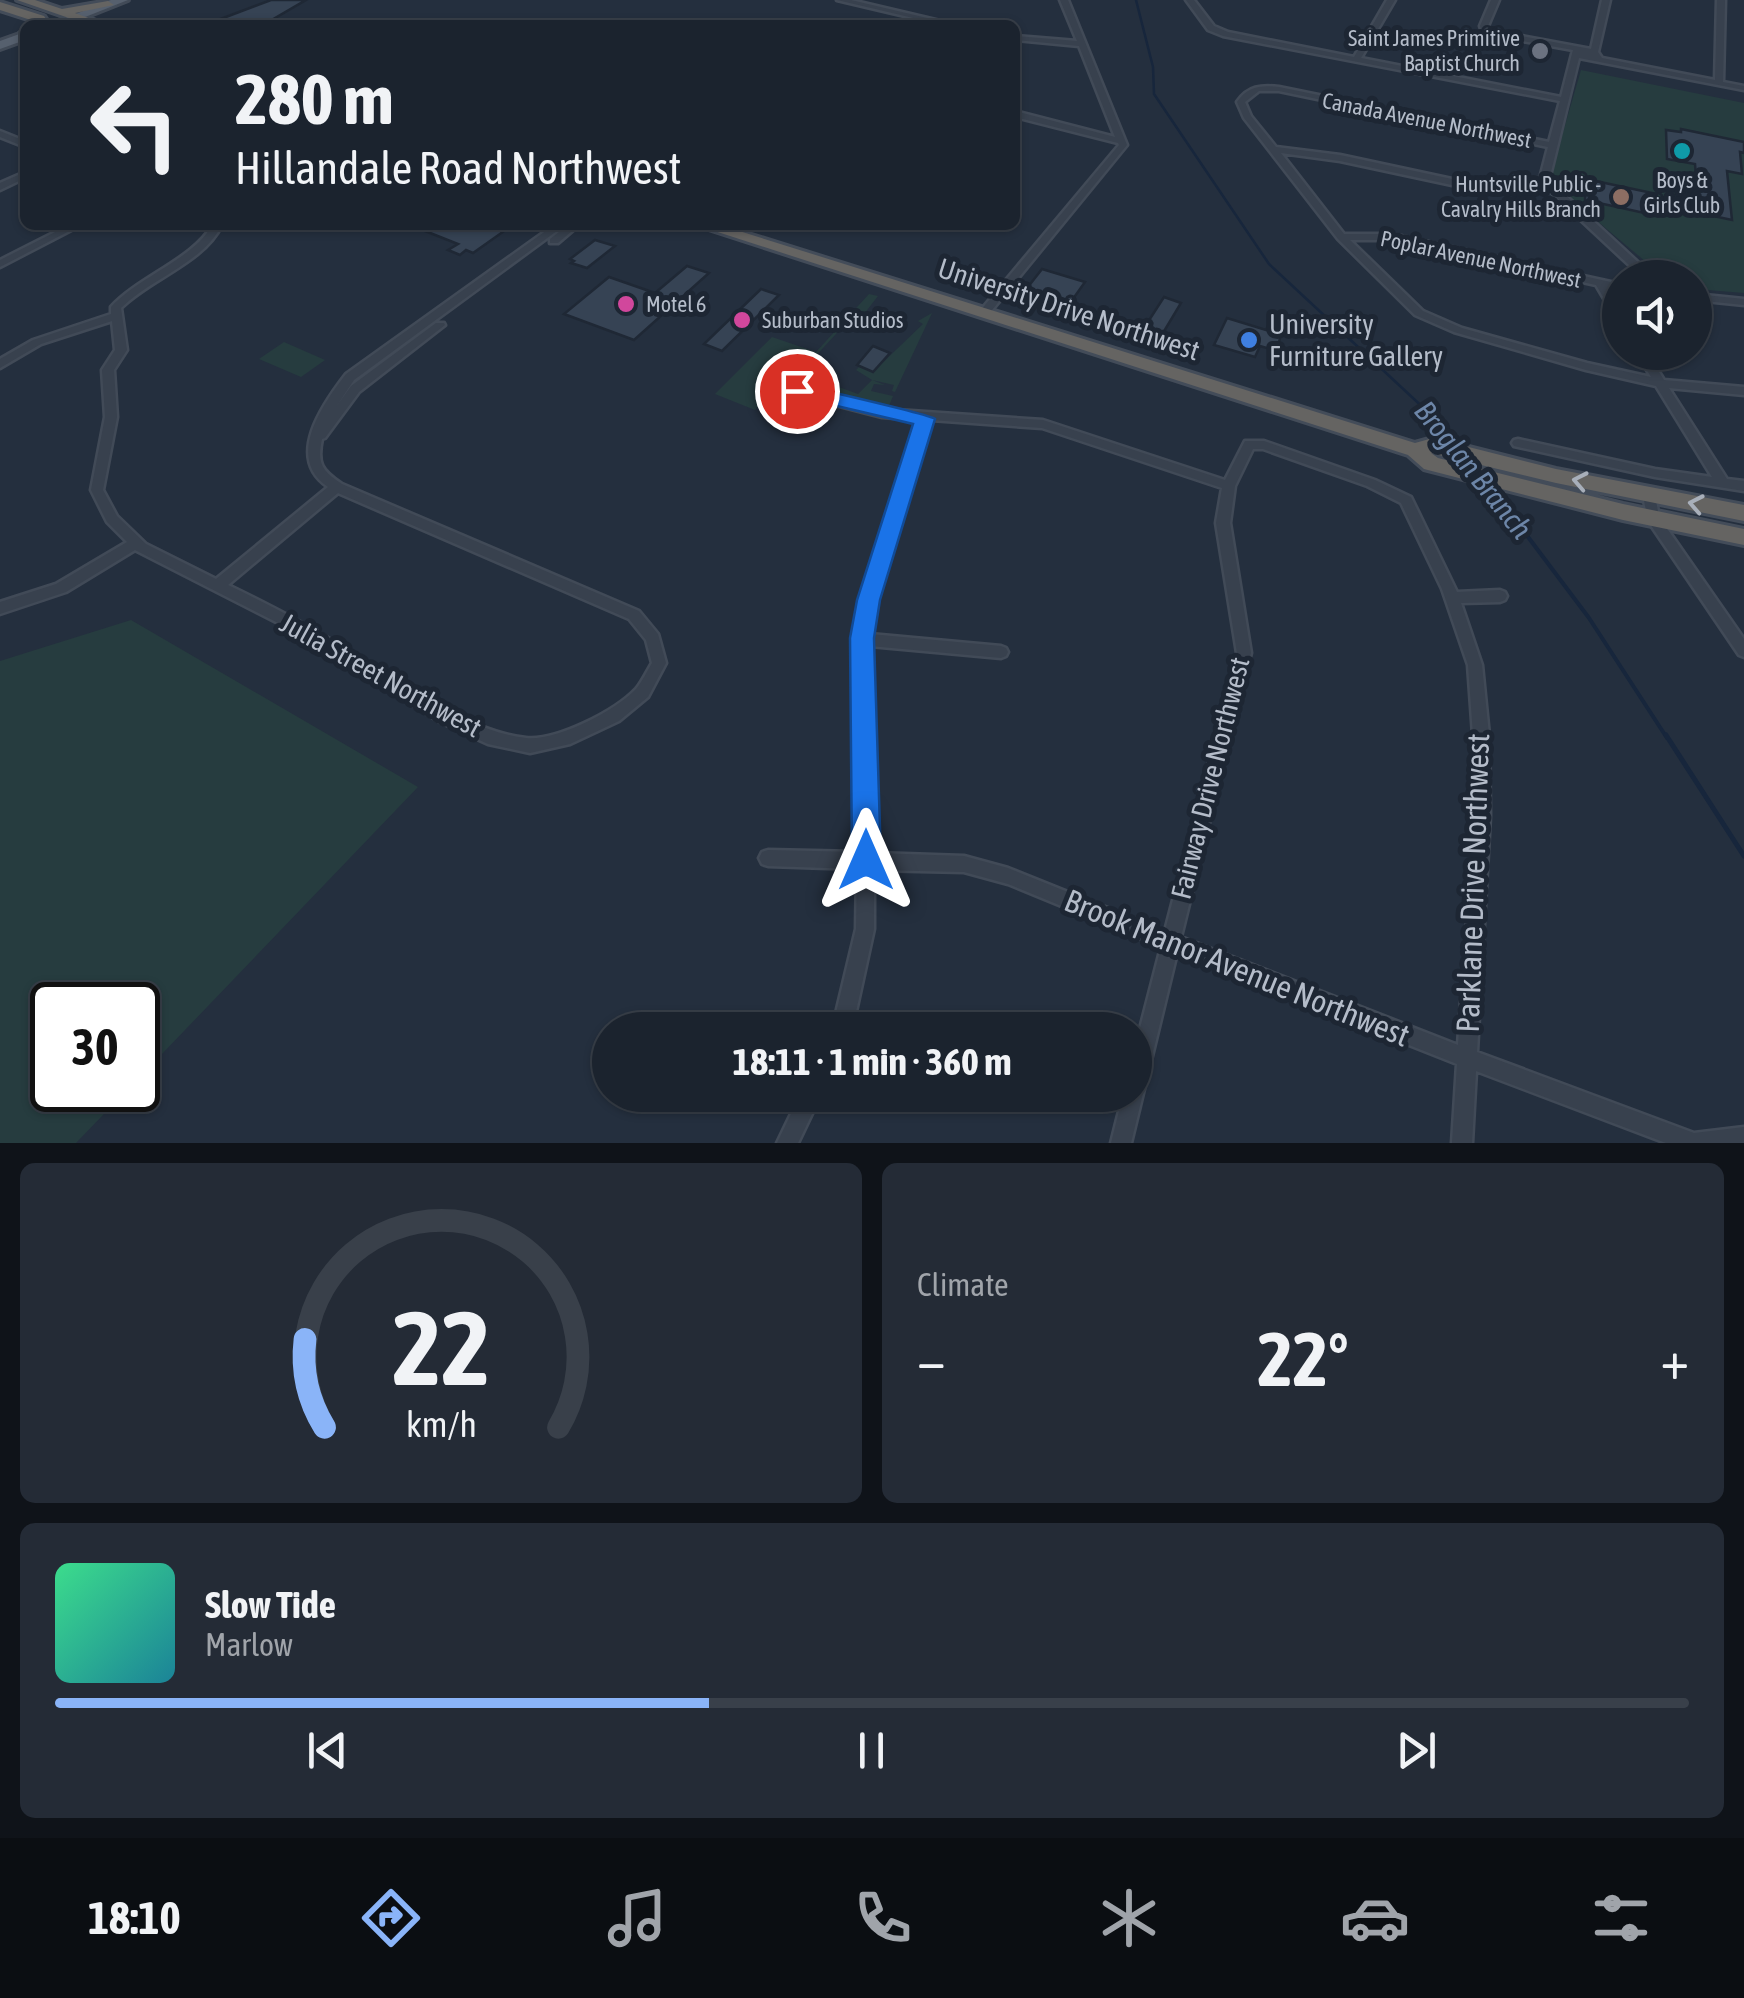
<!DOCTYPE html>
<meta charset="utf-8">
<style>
body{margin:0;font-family:"Asap Condensed",sans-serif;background:#242b36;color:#f1f3f6;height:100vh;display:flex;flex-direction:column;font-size:38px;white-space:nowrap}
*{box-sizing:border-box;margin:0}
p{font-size:32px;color:#a0a4aa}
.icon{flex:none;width:55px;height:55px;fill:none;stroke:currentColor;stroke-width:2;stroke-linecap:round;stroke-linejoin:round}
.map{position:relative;height:1143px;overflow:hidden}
.side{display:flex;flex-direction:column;gap:20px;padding:20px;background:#0f1319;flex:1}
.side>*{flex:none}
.guide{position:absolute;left:20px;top:20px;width:1000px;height:210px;border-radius:15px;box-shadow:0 2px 8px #0004,0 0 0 2px #39404a;background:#1b232e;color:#f1f3f6;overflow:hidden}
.buttons{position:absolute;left:1602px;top:260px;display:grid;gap:20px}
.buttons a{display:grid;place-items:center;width:110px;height:110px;border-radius:50%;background:#1b232e;box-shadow:0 2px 8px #0004,0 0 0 2px #39404a;font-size:50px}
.speed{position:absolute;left:30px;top:982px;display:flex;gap:20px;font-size:50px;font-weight:700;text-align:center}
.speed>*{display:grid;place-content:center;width:130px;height:130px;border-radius:50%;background:#1b232e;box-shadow:0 2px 8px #0004,0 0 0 2px #39404a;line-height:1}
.speed .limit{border:5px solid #111;border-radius:15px;background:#fff;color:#111}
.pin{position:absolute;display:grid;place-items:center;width:85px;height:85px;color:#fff;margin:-42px;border:5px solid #fff;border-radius:50%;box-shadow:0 2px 10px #0007}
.me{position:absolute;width:110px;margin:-55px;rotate:0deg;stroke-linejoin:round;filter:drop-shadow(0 0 8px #0008)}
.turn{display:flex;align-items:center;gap:35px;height:210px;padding:0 50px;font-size:45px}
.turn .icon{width:130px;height:130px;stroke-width:2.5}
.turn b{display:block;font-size:70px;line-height:85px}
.big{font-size:75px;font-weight:700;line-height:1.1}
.side .widget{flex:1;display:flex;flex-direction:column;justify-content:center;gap:15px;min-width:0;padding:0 35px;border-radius:15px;background:#242b36}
.side .dial{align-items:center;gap:0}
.dial svg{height:260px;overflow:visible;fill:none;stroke:#39404a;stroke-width:7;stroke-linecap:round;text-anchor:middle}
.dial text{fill:#f1f3f6;stroke:none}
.song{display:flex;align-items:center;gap:30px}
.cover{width:120px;height:120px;border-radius:15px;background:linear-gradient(135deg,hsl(150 70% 55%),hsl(190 70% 35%))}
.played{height:10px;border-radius:5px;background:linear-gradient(90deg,#8ab4f8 40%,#39404a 40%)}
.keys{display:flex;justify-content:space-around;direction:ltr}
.heat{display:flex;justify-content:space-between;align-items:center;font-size:55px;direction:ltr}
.side .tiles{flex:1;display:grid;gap:20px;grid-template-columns:1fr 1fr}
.widget:last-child{grid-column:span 2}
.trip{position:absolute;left:592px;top:1012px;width:560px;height:100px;border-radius:50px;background:#1b232e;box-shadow:0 2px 8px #0004,0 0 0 2px #39404a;font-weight:700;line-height:100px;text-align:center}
.tabs{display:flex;height:160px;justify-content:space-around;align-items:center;background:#0b0e12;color:#a0a4aa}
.tabs .icon{width:70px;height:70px}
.tabs .current{color:#8ab4f8}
.tabs b{font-size:45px;color:#f1f3f6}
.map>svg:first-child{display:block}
.green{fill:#263c3f}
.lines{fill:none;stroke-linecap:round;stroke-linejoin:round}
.stream-far2{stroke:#17263c;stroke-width:2.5}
.stream-far1{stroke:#17263c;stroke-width:4}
.stream{stroke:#17263c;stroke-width:5}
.building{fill:#364354;stroke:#1f2835;stroke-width:2.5}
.minor-casing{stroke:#414a57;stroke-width:5}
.primary-casing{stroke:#414a57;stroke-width:6}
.trunk-casing{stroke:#434c59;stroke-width:6}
.minor{fill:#38414e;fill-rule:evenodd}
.primary{fill:#56606e;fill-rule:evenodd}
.trunk{fill:#656462;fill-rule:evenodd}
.oneway{stroke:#a8afba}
.route{fill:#1a73e8;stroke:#114b97;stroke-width:2.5}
.worship-dot{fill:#6b7280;stroke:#1d2633;stroke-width:4}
.culture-dot{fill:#0f9aa8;stroke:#1d2633;stroke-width:4}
.education-dot{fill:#8d6e63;stroke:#1d2633;stroke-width:4}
.hotel-dot{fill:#d1479c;stroke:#1d2633;stroke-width:4}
.shop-dot{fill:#3f7fe0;stroke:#1d2633;stroke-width:4}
.labels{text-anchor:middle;stroke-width:10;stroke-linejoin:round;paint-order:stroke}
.far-poi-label{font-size:22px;fill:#b4bcc9;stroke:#1d2633;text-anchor:end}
.far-street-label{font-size:22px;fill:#b4bcc9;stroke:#1d2633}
.street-label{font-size:28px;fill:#b4bcc9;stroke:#1d2633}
.poi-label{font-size:28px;fill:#b4bcc9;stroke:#1d2633;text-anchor:start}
.water-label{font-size:30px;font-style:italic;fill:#6d86a8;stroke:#1d2633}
.near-street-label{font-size:32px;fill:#b4bcc9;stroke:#1d2633}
</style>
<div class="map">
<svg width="1744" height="1143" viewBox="0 0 1744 1143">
<rect width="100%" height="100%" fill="#242f3e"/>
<g class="green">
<polygon points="1581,70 1744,103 1744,293 1695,289 1695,278 1664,277 1553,184 1550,177"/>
<polygon points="869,294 878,296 864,314 847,322 800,373 858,394 872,380 856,370 859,367 873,372 923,324 918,321 932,313 895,392 892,391 894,385 872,380 885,385 874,384 871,391 893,396 889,406 780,383 755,410 715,394 772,337 816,352"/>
<polygon points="284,342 325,360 301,377 259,359"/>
<polygon points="131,620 418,787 138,1079 138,1005 52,1005 52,1090 127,1090 76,1143 0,1143 0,661"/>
</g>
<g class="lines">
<polyline class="stream-far2" points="1136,0 1153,67 1154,94 1269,264 1443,426"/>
<g class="stream-far1">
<polyline points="1441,423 1459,445"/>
<polyline points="1489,485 1589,618 1667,738"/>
</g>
<polyline class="stream" points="1666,735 1744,856"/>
</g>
<g class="building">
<polygon points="271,0 306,0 263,25 234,25 218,20"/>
<polygon points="1681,129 1744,142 1744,153 1740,152 1742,174 1727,171 1732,220 1699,213 1695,164 1667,159 1666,130 1681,132"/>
<polygon points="1586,179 1657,194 1658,216 1585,200"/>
<polygon points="410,225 495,225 507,229 473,253 466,250 460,255 448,250 458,244"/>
<polygon points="595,240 615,246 587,268 571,263 574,261 570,259"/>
<polygon points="687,266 709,273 634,340 564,314 609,277 655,293"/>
<polygon points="1042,269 1085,282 1068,306 1024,292"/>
<polygon points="761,289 779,295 722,351 704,344"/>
<polygon points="1164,297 1181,303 1163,333 1144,328"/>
<polygon points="1272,317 1284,321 1277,351 1260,346 1255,357 1214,345 1227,318 1266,330"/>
<polygon points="873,346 890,353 873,372 857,365"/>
</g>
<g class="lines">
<defs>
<g id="minor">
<polygon points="837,0 851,0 957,25 943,25"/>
<polygon points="1060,0 1068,0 1127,145 988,315 984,316 979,313 980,311 1119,145 1118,143 1015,117 1015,111 1115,137 1079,46 1015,40 1015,36 1077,41"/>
<path d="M1186,0H1194L1214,26L1228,32L1354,57L1387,0H1395L1361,58L1561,97L1573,50L1483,34L1480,26L1491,0H1499L1488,26L1489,30L1591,49L1602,0H1610L1598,52L1602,58L1715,80L1717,0H1725L1723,82L1744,86V90L1579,58L1549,180L1655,278H1643L1542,184L1466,188L1340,161L1281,153L1344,234H1392L1620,284V290L1608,287L1620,308V320L1616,319L1596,285L1392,240H1350L1423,311L1462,328L1587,363L1651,377L1636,352H1647L1664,380L1744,387V395L1669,388L1727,479L1744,481V491L1655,477L1514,446L1512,443L1514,440L1518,439L1655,469L1712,477L1656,386L1586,370L1454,332L1415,315L1338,239L1244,118L1237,102C1248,86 1261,85 1279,87L1549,142L1560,101L1223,36L1208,30ZM1259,91H1279L1548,147L1540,178L1466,182L1340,155L1276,147L1251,116L1245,102Z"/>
<polygon points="0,131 25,141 25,147 0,137"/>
<polygon points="25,172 25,178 0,190 0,183"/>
<polygon points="69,225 81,225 0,267 0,260"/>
<path d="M212,225H222C202,264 151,278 121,308L127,350L114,370L117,417L103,490L117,516L146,544L216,579L328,487C285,458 322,405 346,374L554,225H565L354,380L336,407L351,386L436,323H444L445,325L359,392L325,438L322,439C317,463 321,470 342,484L639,611L658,634L666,663L648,697L619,721L570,744L530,753L488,744L440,722L288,628L135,550L66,592L0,614V602L56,584L127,542L107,522L91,490L105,417L102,370L115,350L112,321L41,344L0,368V359L33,340L111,314V307C138,277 195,258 212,225ZM338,493L629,619L646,640L652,663C647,671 642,682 636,689C615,711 557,741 526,738C466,732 388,675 336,643C301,621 265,603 228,585Z"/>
<polygon points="568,225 579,225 558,243 550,243 550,239"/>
<polygon points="1695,294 1744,299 1744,305 1695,300"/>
<path d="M797,387L882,409L1043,420L1225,480L1245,441H1264L1375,480L1411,497L1457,592L1500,590L1505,592L1507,596L1505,600L1500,602L1461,603L1482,665L1489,735L1490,816L1477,1052L1694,1133L1744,1127V1143H1666L1476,1071L1472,1143H1452L1457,1064L1177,953L1131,1143H1111L1123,1095H1135V1048L1161,947L1008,884L964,872L874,870V929L852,1030H832L856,929L857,869L768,866L762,864L759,858L762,852L768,850L858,852L859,783L855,639L862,600L919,420L882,417L793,394V388ZM931,420L1042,428L1222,488L1216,523L1237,653L1165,931L1008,868L964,856L875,853V783L870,646L1001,658L1006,656L1008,652L1006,648L1001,646L870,634L876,600ZM1253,449H1263L1367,486L1401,503L1442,589L1468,665L1473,735L1474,816L1458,1045L1181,937L1251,653L1230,523L1235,486Z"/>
<polygon points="1649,490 1655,495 1659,517 1744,639 1744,657 1739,655 1648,521 1643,495"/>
<polygon points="800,1095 821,1095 798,1143 777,1143"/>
</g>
<g id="primary">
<polygon points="111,0 128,0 65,25 48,25"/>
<polygon points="25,32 25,40 0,49 0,41"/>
</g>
<g id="trunk">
<polygon points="17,0 35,0 62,9 108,1 114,5 75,13 107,25 89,25"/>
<polygon points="0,2 44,16 46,19 40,23 0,10"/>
<polygon points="25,31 25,39 20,39 20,33"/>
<polygon points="696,225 720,225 1415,443 1433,438 1556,469 1744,505 1744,521 1556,483 1431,453 1438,458 1623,504 1744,529 1744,545 1623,520 1424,469 1408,455"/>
</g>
</defs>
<use href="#minor" class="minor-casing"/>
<use href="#primary" class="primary-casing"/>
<use href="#trunk" class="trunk-casing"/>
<use href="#minor" class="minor"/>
<use href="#primary" class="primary"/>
<use href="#trunk" class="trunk"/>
</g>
<defs><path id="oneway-chevron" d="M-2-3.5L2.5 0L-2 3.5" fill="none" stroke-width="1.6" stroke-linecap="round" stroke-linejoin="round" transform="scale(2.5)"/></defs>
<g class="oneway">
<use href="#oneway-chevron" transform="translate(1580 481) rotate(-169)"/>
<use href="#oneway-chevron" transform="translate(1696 504) rotate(-169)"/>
</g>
<path class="route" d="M797,384C816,389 930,414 935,419L880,600L874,638L881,860L877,870L866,874L856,870L852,860L850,638L857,600L913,424L790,395L787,391Z"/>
<circle class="worship-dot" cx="1540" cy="51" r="10"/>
<circle class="culture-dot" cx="1682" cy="151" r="10"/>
<circle class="education-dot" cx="1621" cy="197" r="10"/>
<g class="hotel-dot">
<circle cx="626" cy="304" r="10"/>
<circle cx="742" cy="320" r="10"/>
</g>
<circle class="shop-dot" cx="1249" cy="340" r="10"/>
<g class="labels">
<g class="far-poi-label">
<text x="1520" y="46">Saint James Primitive<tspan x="1520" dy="25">Baptist Church</tspan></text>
<text x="1682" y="188" text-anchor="middle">Boys &amp;<tspan x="1682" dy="25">Girls Club</tspan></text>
<text x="1601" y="192">Huntsville Public -<tspan x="1601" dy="25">Cavalry Hills Branch</tspan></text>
<text x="646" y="312" text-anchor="start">Motel 6</text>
<text x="762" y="328" text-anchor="start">Suburban Studios</text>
</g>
<g class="far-street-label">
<text transform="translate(1427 120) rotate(11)" y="8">Canada Avenue Northwest</text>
<text transform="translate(1481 259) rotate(12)" y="8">Poplar Avenue Northwest</text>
</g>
<g class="street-label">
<text transform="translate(1069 309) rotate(18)" y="10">University Drive Northwest</text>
<text transform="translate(381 675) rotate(29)" y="10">Julia Street Northwest</text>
<text transform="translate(1210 778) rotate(-76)" y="10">Fairway Drive Northwest</text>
</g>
<g class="poi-label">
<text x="1269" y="334">University<tspan x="1269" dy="32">Furniture Gallery</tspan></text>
</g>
<g class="water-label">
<text transform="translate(1473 470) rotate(51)" y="10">Broglan Branch</text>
</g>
<g class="near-street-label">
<text transform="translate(1473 883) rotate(-88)" y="11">Parklane Drive Northwest</text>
<text transform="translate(1237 968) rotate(22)" y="11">Brook Manor Avenue Northwest</text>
</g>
</g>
</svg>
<div class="buttons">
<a><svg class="icon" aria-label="sound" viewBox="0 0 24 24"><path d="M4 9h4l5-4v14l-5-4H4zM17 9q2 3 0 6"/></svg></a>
</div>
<div class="speed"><div class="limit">30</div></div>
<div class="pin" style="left:797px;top:391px;background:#d93025"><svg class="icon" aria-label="arrive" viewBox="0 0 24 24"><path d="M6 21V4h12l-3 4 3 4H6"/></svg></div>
<svg class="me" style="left:866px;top:860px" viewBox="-20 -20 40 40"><path d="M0-17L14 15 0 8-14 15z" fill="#1a73e8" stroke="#fff" stroke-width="4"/></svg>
<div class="trip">18:11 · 1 min · 360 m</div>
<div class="guide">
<div class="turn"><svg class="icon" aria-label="left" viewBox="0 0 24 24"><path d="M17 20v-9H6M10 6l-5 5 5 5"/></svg><div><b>280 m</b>Hillandale Road Northwest</div></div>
</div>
</div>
<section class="side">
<div class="tiles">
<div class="widget dial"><svg viewBox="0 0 100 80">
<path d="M14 69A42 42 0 1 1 86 69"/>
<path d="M14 69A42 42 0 0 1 8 42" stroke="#8ab4f8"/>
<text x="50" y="56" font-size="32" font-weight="700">22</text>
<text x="50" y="72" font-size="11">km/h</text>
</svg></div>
<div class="widget"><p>Climate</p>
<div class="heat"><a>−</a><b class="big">22°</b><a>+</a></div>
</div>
<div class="widget">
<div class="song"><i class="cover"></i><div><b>Slow Tide</b><p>Marlow</p></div></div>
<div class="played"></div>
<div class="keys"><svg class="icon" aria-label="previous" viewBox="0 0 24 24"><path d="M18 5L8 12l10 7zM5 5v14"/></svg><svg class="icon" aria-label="pause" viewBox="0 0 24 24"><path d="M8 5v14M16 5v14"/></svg><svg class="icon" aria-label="next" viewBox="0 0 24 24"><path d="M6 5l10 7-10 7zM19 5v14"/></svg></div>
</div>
</div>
</section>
<nav class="tabs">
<b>18:10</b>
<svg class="icon current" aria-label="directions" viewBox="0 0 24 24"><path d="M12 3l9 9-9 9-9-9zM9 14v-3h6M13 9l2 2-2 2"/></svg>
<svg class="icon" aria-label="music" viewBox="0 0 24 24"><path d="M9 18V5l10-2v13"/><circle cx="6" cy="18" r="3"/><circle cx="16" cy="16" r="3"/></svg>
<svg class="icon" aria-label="phone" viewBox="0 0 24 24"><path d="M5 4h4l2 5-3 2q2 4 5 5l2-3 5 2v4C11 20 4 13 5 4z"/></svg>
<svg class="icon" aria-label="climate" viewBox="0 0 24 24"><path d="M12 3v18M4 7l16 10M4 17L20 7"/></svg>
<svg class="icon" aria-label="car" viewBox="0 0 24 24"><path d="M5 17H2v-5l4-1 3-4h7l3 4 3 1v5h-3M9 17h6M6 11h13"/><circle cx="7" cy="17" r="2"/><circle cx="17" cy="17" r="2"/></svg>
<svg class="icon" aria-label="filters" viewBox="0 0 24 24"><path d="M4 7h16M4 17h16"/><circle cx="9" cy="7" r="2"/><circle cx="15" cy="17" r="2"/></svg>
</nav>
